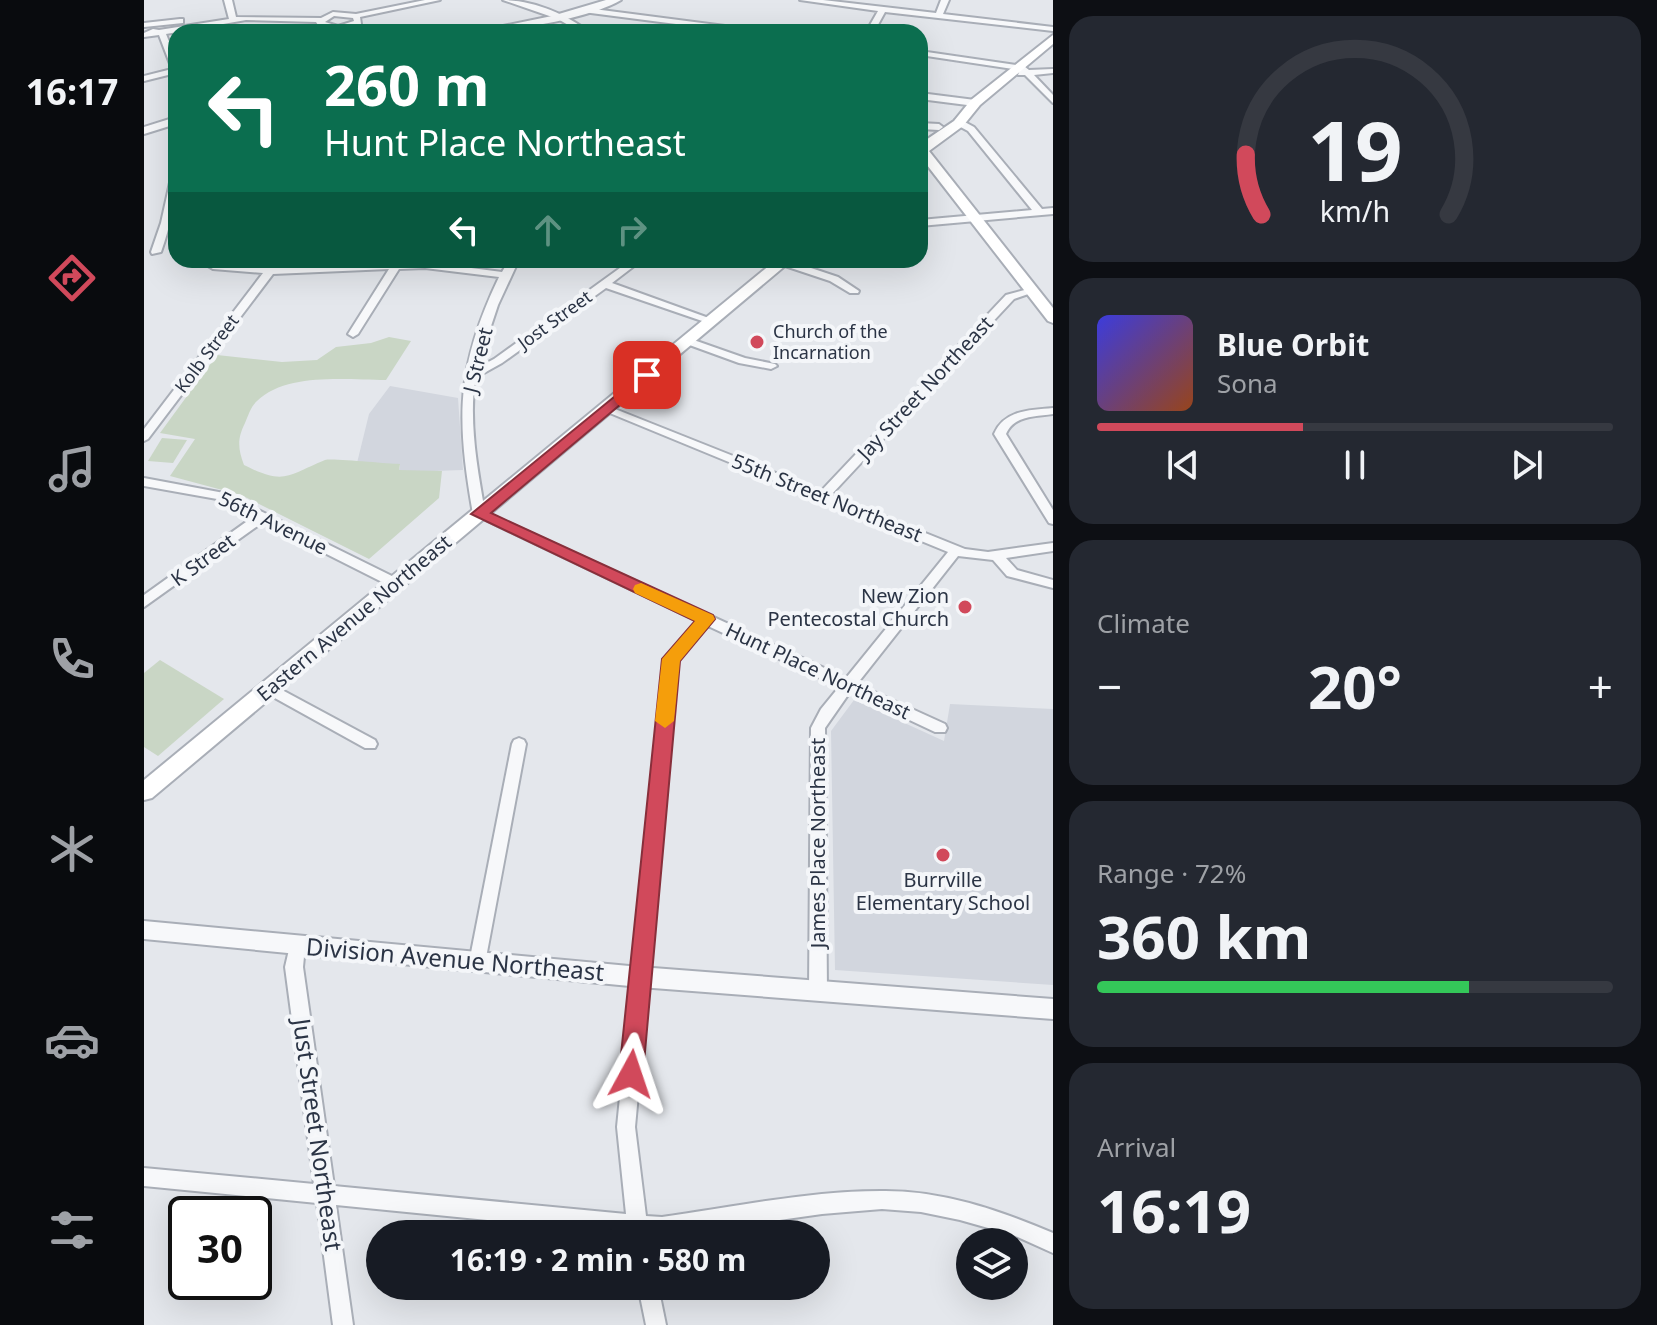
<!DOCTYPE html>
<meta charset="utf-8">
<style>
body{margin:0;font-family:"Noto Sans",sans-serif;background:#242831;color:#f1f3f6;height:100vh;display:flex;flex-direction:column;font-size:30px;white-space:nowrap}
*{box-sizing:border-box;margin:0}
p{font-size:26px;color:#9ea1a6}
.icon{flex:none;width:44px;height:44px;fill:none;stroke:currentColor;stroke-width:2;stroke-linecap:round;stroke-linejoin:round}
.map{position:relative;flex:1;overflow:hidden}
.sheet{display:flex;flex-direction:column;gap:16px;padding:16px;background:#0d0f14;width:604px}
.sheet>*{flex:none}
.guide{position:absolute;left:24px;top:24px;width:760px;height:244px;border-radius:24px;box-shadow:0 8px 32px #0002;background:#0b6e4f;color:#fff;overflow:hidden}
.buttons{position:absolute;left:812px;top:1228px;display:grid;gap:16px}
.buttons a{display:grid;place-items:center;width:72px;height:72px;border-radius:50%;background:#171b24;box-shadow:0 8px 32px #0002;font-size:40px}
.speed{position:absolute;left:24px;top:1196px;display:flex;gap:16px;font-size:40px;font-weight:700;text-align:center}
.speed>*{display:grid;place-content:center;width:104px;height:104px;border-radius:50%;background:#171b24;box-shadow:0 8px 32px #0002;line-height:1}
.speed .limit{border:4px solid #111;border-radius:12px;background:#fff;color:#111}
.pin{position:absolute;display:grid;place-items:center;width:68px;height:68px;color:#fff;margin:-34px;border-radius:16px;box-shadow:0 4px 12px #0006}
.me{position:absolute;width:88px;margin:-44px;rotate:5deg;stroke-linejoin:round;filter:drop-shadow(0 0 6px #0008)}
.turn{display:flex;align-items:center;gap:28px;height:168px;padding:0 24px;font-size:36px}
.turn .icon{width:104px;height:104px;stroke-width:2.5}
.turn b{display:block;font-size:56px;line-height:68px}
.lanes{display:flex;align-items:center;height:76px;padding:0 24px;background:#0003;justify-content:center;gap:40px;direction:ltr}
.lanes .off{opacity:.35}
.big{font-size:60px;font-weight:700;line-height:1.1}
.sheet .widget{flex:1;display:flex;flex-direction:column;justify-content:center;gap:12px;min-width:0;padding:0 28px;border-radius:24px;background:#242831}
.sheet .dial{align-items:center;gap:0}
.dial svg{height:208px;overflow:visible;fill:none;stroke:#363941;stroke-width:7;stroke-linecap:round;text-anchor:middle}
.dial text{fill:#f1f3f6;stroke:none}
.song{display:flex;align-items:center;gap:24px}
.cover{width:96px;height:96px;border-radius:12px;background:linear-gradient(135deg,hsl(240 70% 55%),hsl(20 70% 35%))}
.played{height:8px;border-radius:4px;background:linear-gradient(90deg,#d1495b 40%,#363941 40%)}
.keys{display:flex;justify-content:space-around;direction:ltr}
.heat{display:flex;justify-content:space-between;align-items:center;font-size:44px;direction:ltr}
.charge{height:12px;border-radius:6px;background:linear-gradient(90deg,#34c759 72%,#363941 0)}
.trip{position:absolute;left:222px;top:1220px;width:464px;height:80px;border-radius:40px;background:#171b24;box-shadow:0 8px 32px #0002;font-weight:700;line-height:80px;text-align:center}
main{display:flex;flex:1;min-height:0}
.dock{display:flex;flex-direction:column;width:144px;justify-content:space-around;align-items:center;background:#090b0e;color:#9ea1a6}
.dock .icon{width:56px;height:56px}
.dock .current{color:#d1495b}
.dock b{font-size:36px;color:#f1f3f6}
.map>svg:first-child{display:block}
.built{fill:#d2d6de}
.green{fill:#c9d6c5}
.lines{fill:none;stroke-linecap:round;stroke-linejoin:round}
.minor-casing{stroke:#a9aeb7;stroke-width:4}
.tertiary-casing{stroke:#a9aeb7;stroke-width:4}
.secondary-casing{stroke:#a9aeb7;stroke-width:4}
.minor{fill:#f7f8fa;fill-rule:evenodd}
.tertiary{fill:#f7f8fa;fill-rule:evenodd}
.secondary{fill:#fff;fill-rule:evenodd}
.route{fill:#d1495b;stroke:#882f3b;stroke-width:2}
.slow{fill:#f59e0b}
.poi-dot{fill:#d1495b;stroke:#f4f6f9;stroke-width:3}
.labels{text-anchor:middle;stroke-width:8;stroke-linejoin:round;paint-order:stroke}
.far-street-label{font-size:18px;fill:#2b3445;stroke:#f4f6f9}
.far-poi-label{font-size:18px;fill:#2b3445;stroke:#f4f6f9;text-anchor:start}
.street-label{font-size:20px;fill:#2b3445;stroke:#f4f6f9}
.poi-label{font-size:20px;fill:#2b3445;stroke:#f4f6f9;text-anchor:end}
.near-street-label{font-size:24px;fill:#2b3445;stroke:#f4f6f9}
</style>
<main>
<nav class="dock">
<b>16:17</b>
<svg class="icon current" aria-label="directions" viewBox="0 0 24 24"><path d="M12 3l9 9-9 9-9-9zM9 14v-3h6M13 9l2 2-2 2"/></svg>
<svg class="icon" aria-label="music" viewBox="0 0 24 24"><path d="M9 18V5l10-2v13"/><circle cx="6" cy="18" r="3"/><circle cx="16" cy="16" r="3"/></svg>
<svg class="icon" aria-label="phone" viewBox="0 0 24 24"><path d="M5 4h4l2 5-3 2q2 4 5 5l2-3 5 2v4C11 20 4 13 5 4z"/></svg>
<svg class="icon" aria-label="climate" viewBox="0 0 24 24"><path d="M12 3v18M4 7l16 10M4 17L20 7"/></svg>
<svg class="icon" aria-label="car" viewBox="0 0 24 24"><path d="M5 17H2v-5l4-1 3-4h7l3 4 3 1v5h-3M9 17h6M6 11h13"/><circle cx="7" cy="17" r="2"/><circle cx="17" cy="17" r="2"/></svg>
<svg class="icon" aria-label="filters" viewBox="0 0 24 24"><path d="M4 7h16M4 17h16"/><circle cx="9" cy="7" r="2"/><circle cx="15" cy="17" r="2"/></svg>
</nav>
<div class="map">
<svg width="909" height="1325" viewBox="0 0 909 1325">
<rect width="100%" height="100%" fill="#e4e7ec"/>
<g class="built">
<polygon points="246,386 314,398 319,470 261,472 255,470 256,465 213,463 225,414"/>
<polygon points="710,700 800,741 806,704 909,709 909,985 691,970 687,731"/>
</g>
<g class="green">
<path d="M245,337L267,341L242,380C203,380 143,372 113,401C107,406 104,416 101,423C93,439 94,449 100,465C141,486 144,475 181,460C189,458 243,464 256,464L255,470L298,471L295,498L225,559L97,495L26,476L51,439L16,433L73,355L138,362L173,360L192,347L227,343Z"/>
<polygon points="18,438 43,440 29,463 4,461"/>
<polygon points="16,660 80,699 14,756 0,747 0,673"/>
</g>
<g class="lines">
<defs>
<g id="minor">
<path d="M80,0H88L92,17L177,18L189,12L212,14L281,0H296L216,17L217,24C197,35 197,28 179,28C171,28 162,32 153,32L174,25L172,22L102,20L22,34L32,59V73L0,81V76L28,69L15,35L0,37V33L9,29L15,30L85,19ZM190,16L209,18L210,21L194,26L181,22Z"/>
<path d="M359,0C388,0 423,14 445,32H436L414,19Z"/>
<polygon points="656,0 679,0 792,13 797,0 805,0 799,14 909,27 909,31 741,12 730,32 722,32 734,11"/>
<polygon points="442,8 612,30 616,32 594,32 439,12 439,8"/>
<polygon points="36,19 39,19 39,23 0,27 0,23"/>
<polygon points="776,51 872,65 876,63 885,70 909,69 909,73 890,75 909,95 909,103 881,75 874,75 876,70 776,55"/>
<polygon points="776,93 831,100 835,103 831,106 776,99"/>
<polygon points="811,120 817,120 830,127 898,209 909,208 909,214 776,226 776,220 888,210 824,131 811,124"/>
<polygon points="776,123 795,124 799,127 795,130 776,129"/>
<path d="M32,175C32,203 26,226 17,252L8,254L7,252L17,223L27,178Z"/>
<path d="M365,260H395L390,263L373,264L354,305L333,368L350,359L487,260H498L468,283L573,321L572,323H564L462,288L358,363L331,378C325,423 333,467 341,512L702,678L804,552L456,409L462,406L466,407L677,491L862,295L888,288L893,291L870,299L687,495L821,549L844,552L909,543V551L862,558L873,570L909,580V588L863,576L849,560L814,556L713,684L801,724L803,728L801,732H791L706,692L681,728L683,992L680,997L674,1000L668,997L665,992L667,728L677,709L695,687L564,626L534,660L491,1127L502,1216L518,1217C590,1207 664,1191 737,1191C797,1190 855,1210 909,1233V1253L869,1235L816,1220L777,1212L738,1209L678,1214L537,1234H484L192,1205L209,1325H189L173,1203L0,1186V1168L170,1184L141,967L147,941L153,939L159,941L161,946L159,967L190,1186L482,1214L473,1127L520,659L553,621L329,514C312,418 312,367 355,277L281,268L255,269L214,334L209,337L204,334L245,269L129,274L4,439L0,441V429L119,273L69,269L64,266L65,264L126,268L281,262L358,272Z"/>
<polygon points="635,260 643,260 694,277 715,291 714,293 706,293 686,281 635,264"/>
<polygon points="544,338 601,358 631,364 633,366 627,369 595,363 540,343 539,341"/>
<path d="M909,408V414C891,417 870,415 862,434L909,510V524L905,523L850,434C860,410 886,410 909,408Z"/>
<polygon points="0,478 80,493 256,580 258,583 251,587 246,586 119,522 0,607 0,595 109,517 73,499 0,486"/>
<polygon points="125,683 231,740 233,744 231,748 221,748 120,692 118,688 120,684"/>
<polygon points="375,738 380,740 382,744 341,963 339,968 333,970 327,968 325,963 368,744 370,740"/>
<polygon points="494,1286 514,1286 522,1325 502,1325"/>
</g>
<g id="tertiary">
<path d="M462,0H477C447,18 366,32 330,32L408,16Z"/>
<polygon points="32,117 32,124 0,134 0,127"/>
<polygon points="0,921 496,967 909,999 909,1019 496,987 0,939"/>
</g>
<g id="secondary">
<polygon points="909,35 909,44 836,105 819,126 785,151 909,308 909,323 904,321 776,156 776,144 810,121 827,100"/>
<polygon points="632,260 648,260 8,798 0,800 0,780"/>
</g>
</defs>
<use href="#minor" class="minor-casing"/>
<use href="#tertiary" class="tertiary-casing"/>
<use href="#secondary" class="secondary-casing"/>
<use href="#minor" class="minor"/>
<use href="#tertiary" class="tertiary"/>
<use href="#secondary" class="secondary"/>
</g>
<polygon class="route" points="503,370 510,375 508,378 347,513 569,615 571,619 536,661 499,1074 495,1082 487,1085 478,1082 475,1074 518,659 551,621 327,514"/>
<polygon class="slow" points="497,583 569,615 571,619 536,661 530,721 521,728 511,721 518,659 551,621 491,593 489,589 491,585"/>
<g class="poi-dot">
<circle cx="613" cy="342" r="8"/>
<circle cx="821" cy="607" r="8"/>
<circle cx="799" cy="855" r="8"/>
</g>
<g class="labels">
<g class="far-street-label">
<text transform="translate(411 320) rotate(-36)" y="6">Jost Street</text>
<text transform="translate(63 354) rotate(-53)" y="6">Kolb Street</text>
</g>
<g class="far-poi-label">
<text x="629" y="338">Church of the<tspan x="629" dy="21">Incarnation</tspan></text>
</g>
<g class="street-label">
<text transform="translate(334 360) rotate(-76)" y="7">J Street</text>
<text transform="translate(781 388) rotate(-47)" y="7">Jay Street Northeast</text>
<text transform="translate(683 498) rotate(22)" y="7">55th Street Northeast</text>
<text transform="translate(129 523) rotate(26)" y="7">56th Avenue</text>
<text transform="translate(59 560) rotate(-36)" y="7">K Street</text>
<text transform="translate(210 618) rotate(-40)" y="7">Eastern Avenue Northeast</text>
<text transform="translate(674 671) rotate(25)" y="7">Hunt Place Northeast</text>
<text transform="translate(674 843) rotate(-90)" y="7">James Place Northeast</text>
</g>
<g class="poi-label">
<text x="805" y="603">New Zion<tspan x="805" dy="23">Pentecostal Church</tspan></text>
<text x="799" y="887" text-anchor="middle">Burrville<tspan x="799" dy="23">Elementary School</tspan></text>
</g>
<g class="near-street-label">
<text transform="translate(311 960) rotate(5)" y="8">Division Avenue Northeast</text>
<text transform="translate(173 1135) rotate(82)" y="8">Just Street Northeast</text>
</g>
</g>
</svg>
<div class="buttons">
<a><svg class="icon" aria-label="layers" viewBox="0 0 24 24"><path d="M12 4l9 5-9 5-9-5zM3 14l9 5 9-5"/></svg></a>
</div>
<div class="speed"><div class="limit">30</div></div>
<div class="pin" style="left:503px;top:375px;background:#d93025"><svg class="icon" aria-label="arrive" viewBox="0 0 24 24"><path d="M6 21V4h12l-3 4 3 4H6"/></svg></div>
<svg class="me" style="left:487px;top:1074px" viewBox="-20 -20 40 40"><path d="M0-17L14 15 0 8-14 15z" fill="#d1495b" stroke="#fff" stroke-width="4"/></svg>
<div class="trip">16:19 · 2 min · 580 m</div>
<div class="guide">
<div class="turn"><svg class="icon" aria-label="left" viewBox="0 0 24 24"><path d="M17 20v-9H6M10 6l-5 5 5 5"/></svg><div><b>260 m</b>Hunt Place Northeast</div></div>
<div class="lanes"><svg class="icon" aria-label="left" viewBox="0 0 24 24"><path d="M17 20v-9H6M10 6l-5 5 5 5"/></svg><svg class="icon off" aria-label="ahead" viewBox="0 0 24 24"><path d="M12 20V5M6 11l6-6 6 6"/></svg><svg class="icon off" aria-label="right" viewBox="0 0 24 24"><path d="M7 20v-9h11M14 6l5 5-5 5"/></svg></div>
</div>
</div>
<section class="sheet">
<div class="widget dial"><svg viewBox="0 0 100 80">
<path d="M14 69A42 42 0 1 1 86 69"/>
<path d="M14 69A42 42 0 0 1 8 46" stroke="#d1495b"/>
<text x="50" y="56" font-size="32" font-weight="700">19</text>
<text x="50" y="72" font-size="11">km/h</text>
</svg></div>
<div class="widget">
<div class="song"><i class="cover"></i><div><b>Blue Orbit</b><p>Sona</p></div></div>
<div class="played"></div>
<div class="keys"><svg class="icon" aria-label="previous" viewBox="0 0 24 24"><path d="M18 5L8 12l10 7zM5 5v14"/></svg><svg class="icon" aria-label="pause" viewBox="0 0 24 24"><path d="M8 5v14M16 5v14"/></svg><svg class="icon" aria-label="next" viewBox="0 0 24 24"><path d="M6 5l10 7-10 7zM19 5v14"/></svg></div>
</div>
<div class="widget"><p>Climate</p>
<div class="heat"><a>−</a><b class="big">20°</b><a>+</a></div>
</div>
<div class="widget"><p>Range · 72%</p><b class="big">360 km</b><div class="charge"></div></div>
<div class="widget"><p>Arrival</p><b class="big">16:19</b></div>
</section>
</main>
